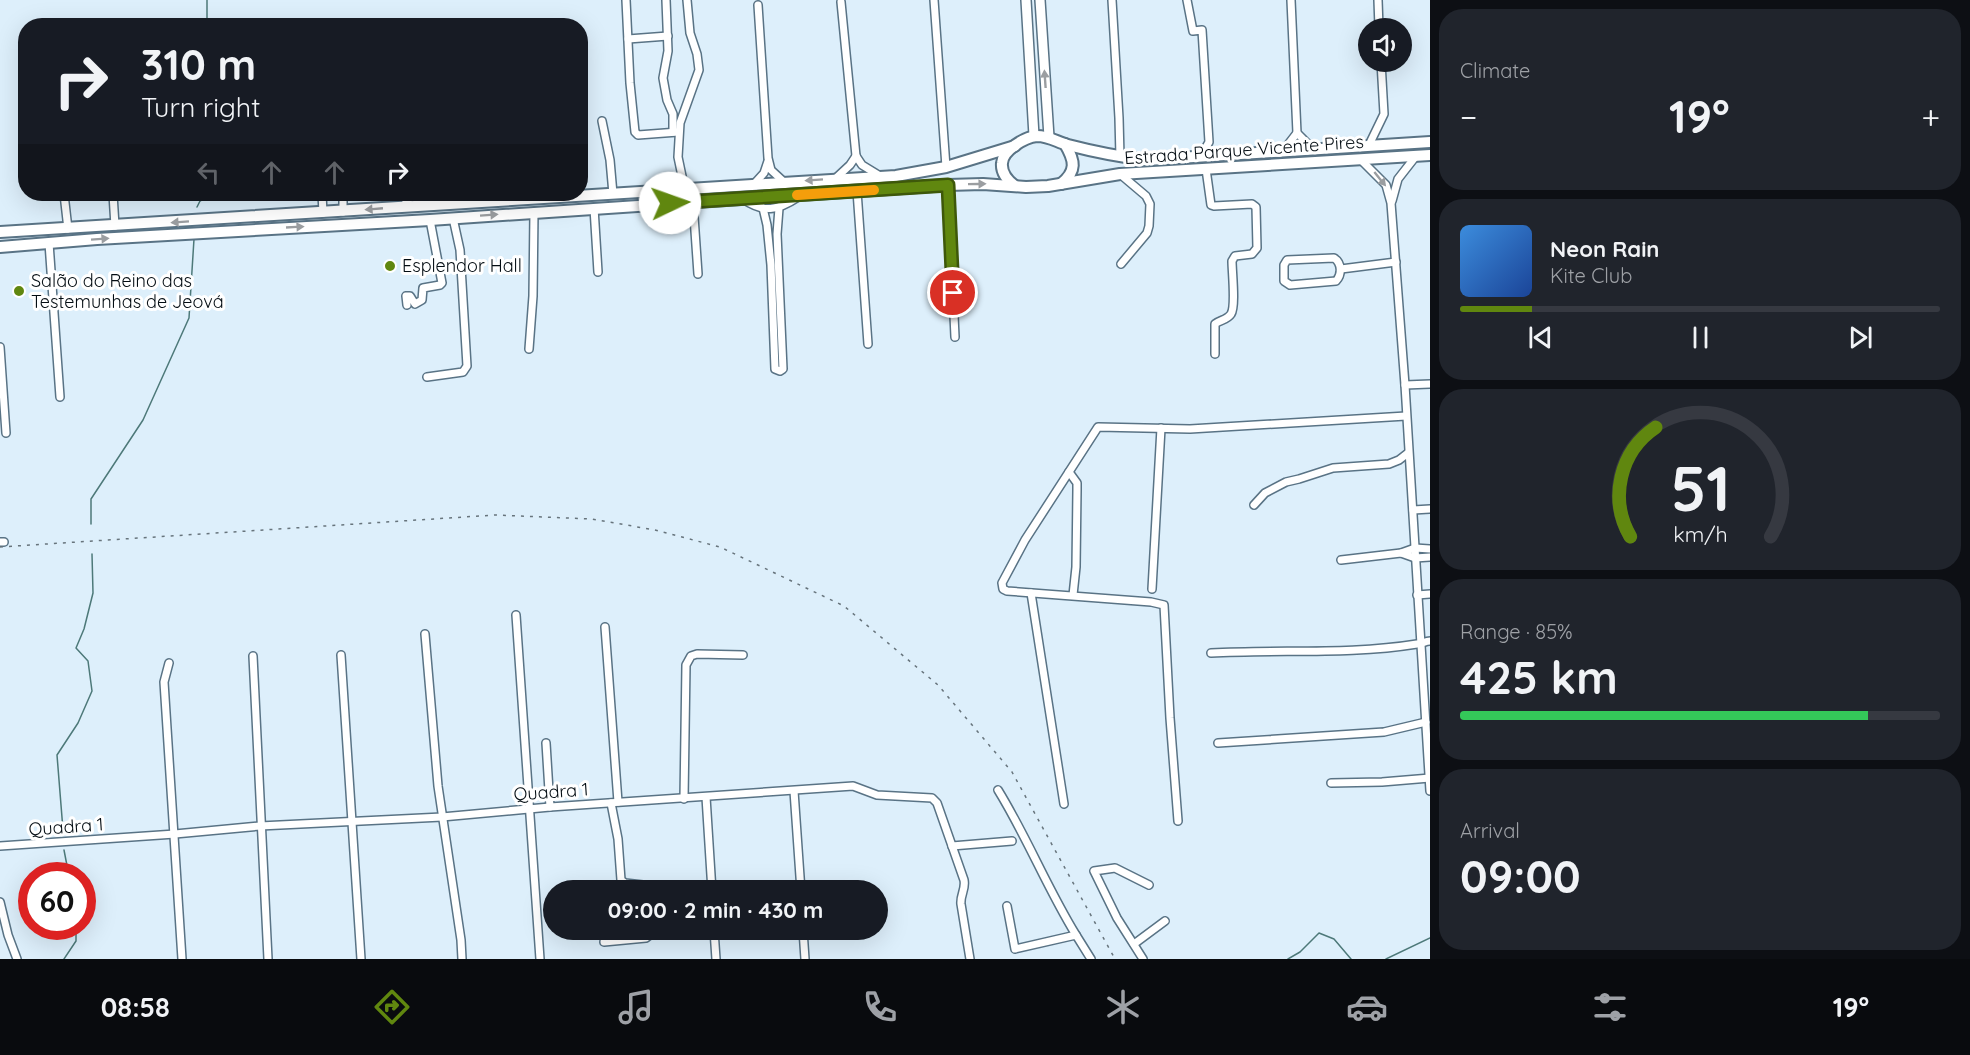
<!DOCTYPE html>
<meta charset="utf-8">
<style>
body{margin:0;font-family:Quicksand,sans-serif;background:#20242c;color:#f1f3f6;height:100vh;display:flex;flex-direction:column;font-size:22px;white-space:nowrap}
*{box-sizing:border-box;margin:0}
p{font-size:20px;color:#9ea1a6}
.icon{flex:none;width:33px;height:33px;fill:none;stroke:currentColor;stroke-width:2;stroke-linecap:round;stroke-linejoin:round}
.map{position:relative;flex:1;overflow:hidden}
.sheet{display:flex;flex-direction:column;gap:9px;padding:9px;background:#0d0f14;width:540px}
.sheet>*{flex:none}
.top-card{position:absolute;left:18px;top:18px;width:570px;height:183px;border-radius:24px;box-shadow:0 6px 24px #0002;background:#171b24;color:#f1f3f6;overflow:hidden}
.buttons{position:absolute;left:1358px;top:18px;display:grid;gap:12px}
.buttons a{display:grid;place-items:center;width:54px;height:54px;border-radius:50%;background:#171b24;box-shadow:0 6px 24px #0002;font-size:30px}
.speed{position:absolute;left:18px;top:862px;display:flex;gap:12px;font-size:30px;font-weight:700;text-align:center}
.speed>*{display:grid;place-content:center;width:78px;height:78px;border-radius:50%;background:#171b24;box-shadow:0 6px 24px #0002;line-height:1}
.speed .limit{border:9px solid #d22;background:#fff;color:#111}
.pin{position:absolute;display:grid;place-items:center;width:51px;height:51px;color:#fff;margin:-26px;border:3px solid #fff;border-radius:50%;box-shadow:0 2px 6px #0007}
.me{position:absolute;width:66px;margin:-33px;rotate:87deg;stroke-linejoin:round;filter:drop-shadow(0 0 4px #0008)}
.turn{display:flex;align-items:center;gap:21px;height:126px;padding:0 24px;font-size:27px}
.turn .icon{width:78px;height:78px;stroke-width:2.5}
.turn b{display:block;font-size:42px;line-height:51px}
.lanes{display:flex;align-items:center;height:57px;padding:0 24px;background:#0003;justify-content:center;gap:30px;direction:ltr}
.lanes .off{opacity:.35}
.big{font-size:45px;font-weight:800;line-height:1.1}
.sheet .tile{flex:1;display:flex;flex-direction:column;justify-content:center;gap:9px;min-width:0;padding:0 21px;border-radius:24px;background:#20242c}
.sheet .dial{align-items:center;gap:0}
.dial svg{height:156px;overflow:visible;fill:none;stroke:#363941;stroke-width:7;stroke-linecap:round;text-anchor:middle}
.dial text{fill:#f1f3f6;stroke:none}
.song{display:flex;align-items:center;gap:18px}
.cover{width:72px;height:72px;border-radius:9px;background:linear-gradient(135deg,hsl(210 70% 55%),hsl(220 70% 35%))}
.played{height:6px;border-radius:3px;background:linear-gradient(90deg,#60870f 15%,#363941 15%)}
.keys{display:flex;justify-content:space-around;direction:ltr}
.heat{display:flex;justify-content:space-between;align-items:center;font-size:33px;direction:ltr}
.charge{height:9px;border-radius:4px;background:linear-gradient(90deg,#34c759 85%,#363941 0)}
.trip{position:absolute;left:543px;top:880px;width:345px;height:60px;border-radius:30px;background:#171b24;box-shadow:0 6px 24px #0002;font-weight:800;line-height:60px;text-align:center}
.tab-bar{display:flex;height:96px;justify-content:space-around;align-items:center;background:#090b0e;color:#9ea1a6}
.tab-bar .icon{width:42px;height:42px}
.tab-bar .active{color:#60870f}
.tab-bar b{font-size:27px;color:#f1f3f6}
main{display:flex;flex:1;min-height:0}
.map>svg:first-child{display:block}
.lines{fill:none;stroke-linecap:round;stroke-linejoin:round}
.stream{stroke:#4d7979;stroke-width:1.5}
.street-casing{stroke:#597385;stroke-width:10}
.secondary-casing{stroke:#597385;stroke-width:12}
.primary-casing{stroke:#597385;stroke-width:14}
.street{stroke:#fff;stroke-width:7}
.secondary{stroke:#fff;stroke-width:9}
.primary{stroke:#fff;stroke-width:10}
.rail{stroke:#67747c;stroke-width:1.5;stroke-dasharray:3 6;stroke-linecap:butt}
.oneway{fill:#9b9ea1}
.route-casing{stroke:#3e580a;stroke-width:15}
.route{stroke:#60870f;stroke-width:10}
.slow{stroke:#f59e0b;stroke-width:10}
.poi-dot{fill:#60870f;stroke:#fff;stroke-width:2}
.labels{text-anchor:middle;stroke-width:6;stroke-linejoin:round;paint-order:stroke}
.street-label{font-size:18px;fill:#040d13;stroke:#fff}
.poi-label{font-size:18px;fill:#040d13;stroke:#fff;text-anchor:start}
</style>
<main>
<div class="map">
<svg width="1430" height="959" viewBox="0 0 1430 959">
<rect width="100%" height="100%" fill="#ddeffb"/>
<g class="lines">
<g class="stream">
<polyline points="207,26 207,0"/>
<polyline points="197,207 200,201 211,194"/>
<polyline points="91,524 91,499 143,420 189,318 194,239"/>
<polyline points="63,830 57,755 78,723 92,691 88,661 76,648 84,629 93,593 92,554"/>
<polyline points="64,850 69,876"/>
<polyline points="64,959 76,941 76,927"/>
<polyline points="1288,959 1300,952 1319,933 1334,939 1351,959"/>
<polyline points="1386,959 1430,938"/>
</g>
<defs>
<g id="street">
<polyline points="626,0 630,83 635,132 638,135 678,132"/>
<polyline points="666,0 668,51 663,78 667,100 673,114 673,132"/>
<polyline points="687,0 690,33 697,54 699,70 680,123 678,157 683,181 691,188"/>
<polyline points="934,0 946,167"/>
<polyline points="1112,0 1119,118 1120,157"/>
<polyline points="1187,0 1193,31 1202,30 1209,142 1201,156"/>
<polyline points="1291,0 1297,133 1312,148"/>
<polyline points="1378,0 1379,28"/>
<polyline points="841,2 856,156 862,165 880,176"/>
<polyline points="758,5 768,158 771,170 784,182"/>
<polyline points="355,24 355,26"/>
<polyline points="628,39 668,36"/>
<polyline points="602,121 610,160 613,194"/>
<polyline points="1369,145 1384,114 1381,62"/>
<polyline points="1283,151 1297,133"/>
<polyline points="1360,159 1386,185 1391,203 1405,385 1430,791"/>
<path d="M1206,169L1211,205L1214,206L1252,204L1256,207L1257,248L1252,254L1235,256L1232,261C1232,272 1236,306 1231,314C1227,320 1220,320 1215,324V354"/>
<polyline points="1120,174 1146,196 1150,204 1149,226 1147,233 1121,264"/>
<polyline points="836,178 850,165 856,156"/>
<polyline points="754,184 764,173 768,161"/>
<polyline points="948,185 955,337"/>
<polyline points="857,191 868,344"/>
<polyline points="64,194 68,229"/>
<polyline points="113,194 115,226"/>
<polyline points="322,194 323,213"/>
<polyline points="417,194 430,206"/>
<path d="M743,199C764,213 777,211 798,197"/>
<polyline points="1392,201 1398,179 1416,156"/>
<polyline points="693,202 698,274"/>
<polyline points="402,207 414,194"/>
<polyline points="594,208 598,272"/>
<polyline points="763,208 767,225 771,265 775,369 780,371 783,369 777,234 779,208"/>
<polyline points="343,212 343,194"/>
<polyline points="49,243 60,397"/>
<path d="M1334,258C1342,263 1342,275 1336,281L1290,285L1284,281V265L1287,260Z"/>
<polyline points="1341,269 1396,262"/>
<polyline points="407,305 406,296 410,296 415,304 422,300 423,288 440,285 442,283 430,220"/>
<polyline points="0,347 6,433"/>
<polyline points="529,349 533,296 534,212"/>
<polyline points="427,377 463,372 467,366 460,250 453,218"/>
<polyline points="1405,385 1430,384"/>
<polyline points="1069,472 1077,483 1077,490 1076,567 1073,595"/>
<polyline points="1254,505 1265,493 1286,482 1299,479 1333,468 1389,464 1399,460 1408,453"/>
<polyline points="1413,510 1430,509"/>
<polyline points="0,542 4,542"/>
<polyline points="1401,553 1415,558 1430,557"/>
<polyline points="1341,560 1401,553 1415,548 1430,549"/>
<polyline points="1152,589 1161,428"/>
<polyline points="1031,593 1064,804"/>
<polyline points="1417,595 1430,594"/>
<polyline points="516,615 540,959"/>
<polyline points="605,627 618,802"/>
<polyline points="425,634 438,786 461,940 462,959"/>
<path d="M1211,653C1279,649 1349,655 1417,644C1422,644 1425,641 1430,641"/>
<polyline points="341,655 361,959"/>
<polyline points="253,656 268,959"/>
<polyline points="169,663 164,682 182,959"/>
<polyline points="546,743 550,807"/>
<polyline points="1218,743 1384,732 1426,722"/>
<polyline points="1331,783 1382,782 1430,778"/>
<path d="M998,790C1027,837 1047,888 1076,935"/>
<polyline points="794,791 801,891"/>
<polyline points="706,797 712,891"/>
<polyline points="684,799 686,665 691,656 697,654 743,655"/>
<polyline points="611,803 618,839 621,880 625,883 643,885 646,891"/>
<polyline points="1178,821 1170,718 1164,605 1151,602 1007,591 1003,589 1002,583 1025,540 1098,427 1190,429 1406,416"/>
<path d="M0,846L175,834L260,826L442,817L550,807L853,786L877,795L932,798L937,803L964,880C966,889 960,895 961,904L970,959"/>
<polyline points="952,846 1012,841"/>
<polyline points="0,902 8,935 17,959"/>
<polyline points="1007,906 1015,949 1076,935 1091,959"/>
<polyline points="714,930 716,959"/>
<polyline points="803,930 805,959"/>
<polyline points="604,942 646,938 650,935 650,930"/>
<polyline points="1134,944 1165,921"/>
<polyline points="1143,959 1117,918 1094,871 1115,868 1149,885"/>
</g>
<g id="secondary">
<polyline points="1026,0 1034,136"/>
<polyline points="1040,0 1049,137"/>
</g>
<g id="primary">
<path d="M1061,184C1077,171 1075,161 1065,144"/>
<path d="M1015,186C1007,180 1001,173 1002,163C1003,150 1025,137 1037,136C1049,136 1057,142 1068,145C1095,152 1120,157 1147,160L1430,142"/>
<polyline points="0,232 896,176 946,167 1015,146"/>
<polyline points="0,247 97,239 430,220 948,185 983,184 1026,187 1048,186 1120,174 1430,155"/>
</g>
</defs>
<use href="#street" class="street-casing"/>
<use href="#secondary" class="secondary-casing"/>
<use href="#primary" class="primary-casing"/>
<use href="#street" class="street"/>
<use href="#secondary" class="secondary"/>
<use href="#primary" class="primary"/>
<polyline class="rail" points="0,547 495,515 592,519 655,530 720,547 844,606 938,685 1012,772 1115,959"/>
</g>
<defs><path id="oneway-solid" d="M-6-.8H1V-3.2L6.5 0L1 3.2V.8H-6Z" transform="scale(1.5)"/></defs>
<g class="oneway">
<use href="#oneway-solid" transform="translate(1045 79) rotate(-94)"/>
<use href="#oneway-solid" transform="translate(1380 179) rotate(51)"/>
<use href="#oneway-solid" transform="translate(814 180) rotate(176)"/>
<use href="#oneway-solid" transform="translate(977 184) rotate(-1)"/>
<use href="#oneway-solid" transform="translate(374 209) rotate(175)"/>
<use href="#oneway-solid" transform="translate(489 215) rotate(-4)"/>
<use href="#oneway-solid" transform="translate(180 222) rotate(176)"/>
<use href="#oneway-solid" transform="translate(295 227) rotate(-3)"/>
<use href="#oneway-solid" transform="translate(100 239) rotate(-4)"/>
</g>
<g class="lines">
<defs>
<polyline id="route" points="670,203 948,185 953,293"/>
</defs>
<use href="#route" class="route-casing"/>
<use href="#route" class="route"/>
<polyline class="slow" points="797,195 874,190"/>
</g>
<g class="poi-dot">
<circle cx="390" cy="266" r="6"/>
<circle cx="19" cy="291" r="6"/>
</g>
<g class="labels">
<g class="street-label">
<text transform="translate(1244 150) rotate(-4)" y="6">Estrada Parque Vicente Pires</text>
<text transform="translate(551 792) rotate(-4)" y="6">Quadra 1</text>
<text transform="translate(66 827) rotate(-4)" y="6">Quadra 1</text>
</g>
<g class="poi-label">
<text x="402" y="272">Esplendor Hall</text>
<text x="31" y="287">Salão do Reino das<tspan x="31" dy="21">Testemunhas de Jeová</tspan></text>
</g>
</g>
</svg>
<div class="buttons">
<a><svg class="icon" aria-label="sound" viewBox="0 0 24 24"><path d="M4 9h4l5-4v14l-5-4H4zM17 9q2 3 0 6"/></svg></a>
</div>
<div class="speed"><div class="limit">60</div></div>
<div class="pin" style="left:953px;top:293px;background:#d93025"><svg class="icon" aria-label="arrive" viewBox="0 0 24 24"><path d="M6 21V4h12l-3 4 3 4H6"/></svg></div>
<svg class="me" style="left:670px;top:203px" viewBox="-20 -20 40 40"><circle r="19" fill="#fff"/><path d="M0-13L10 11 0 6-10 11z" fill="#60870f"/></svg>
<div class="trip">09:00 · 2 min · 430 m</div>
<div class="top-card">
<div class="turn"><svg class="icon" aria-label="right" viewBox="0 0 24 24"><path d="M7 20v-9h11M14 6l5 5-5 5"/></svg><div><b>310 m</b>Turn right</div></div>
<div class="lanes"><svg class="icon off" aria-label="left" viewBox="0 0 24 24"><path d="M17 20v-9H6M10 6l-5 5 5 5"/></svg><svg class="icon off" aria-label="ahead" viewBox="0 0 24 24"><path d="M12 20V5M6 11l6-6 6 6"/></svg><svg class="icon off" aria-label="ahead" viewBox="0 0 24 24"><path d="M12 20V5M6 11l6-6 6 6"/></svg><svg class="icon" aria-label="right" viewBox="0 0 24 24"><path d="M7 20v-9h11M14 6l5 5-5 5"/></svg></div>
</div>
</div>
<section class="sheet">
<div class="tile"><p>Climate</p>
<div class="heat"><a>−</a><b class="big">19°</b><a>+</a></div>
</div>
<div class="tile">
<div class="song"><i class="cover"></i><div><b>Neon Rain</b><p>Kite Club</p></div></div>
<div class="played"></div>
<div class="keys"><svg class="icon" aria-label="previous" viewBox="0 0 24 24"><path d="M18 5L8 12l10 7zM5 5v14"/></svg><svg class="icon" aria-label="pause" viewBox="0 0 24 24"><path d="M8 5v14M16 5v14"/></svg><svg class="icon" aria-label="next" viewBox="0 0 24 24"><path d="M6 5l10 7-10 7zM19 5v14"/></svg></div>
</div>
<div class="tile dial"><svg viewBox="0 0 100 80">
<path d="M14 69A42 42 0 1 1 86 69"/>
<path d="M14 69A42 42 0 0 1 27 13" stroke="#60870f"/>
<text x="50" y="56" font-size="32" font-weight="700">51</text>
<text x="50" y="72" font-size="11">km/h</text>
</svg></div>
<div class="tile"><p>Range · 85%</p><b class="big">425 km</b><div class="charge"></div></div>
<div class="tile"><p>Arrival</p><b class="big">09:00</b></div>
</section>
</main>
<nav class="tab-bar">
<b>08:58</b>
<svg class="icon active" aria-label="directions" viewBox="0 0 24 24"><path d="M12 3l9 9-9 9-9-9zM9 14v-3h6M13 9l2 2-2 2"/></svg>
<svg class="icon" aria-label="music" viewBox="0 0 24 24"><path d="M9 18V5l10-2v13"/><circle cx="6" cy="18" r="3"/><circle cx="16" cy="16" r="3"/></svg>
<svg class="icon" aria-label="phone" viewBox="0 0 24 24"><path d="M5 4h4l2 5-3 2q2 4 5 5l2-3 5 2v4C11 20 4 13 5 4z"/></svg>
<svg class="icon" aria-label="climate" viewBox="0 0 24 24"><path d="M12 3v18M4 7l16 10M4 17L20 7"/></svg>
<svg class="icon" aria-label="car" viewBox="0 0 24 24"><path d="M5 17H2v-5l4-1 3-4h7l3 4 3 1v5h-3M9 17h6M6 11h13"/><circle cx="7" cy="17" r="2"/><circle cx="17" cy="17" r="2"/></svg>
<svg class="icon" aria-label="filters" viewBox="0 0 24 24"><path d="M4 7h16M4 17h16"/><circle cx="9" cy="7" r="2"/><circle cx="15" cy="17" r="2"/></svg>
<b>19°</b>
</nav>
